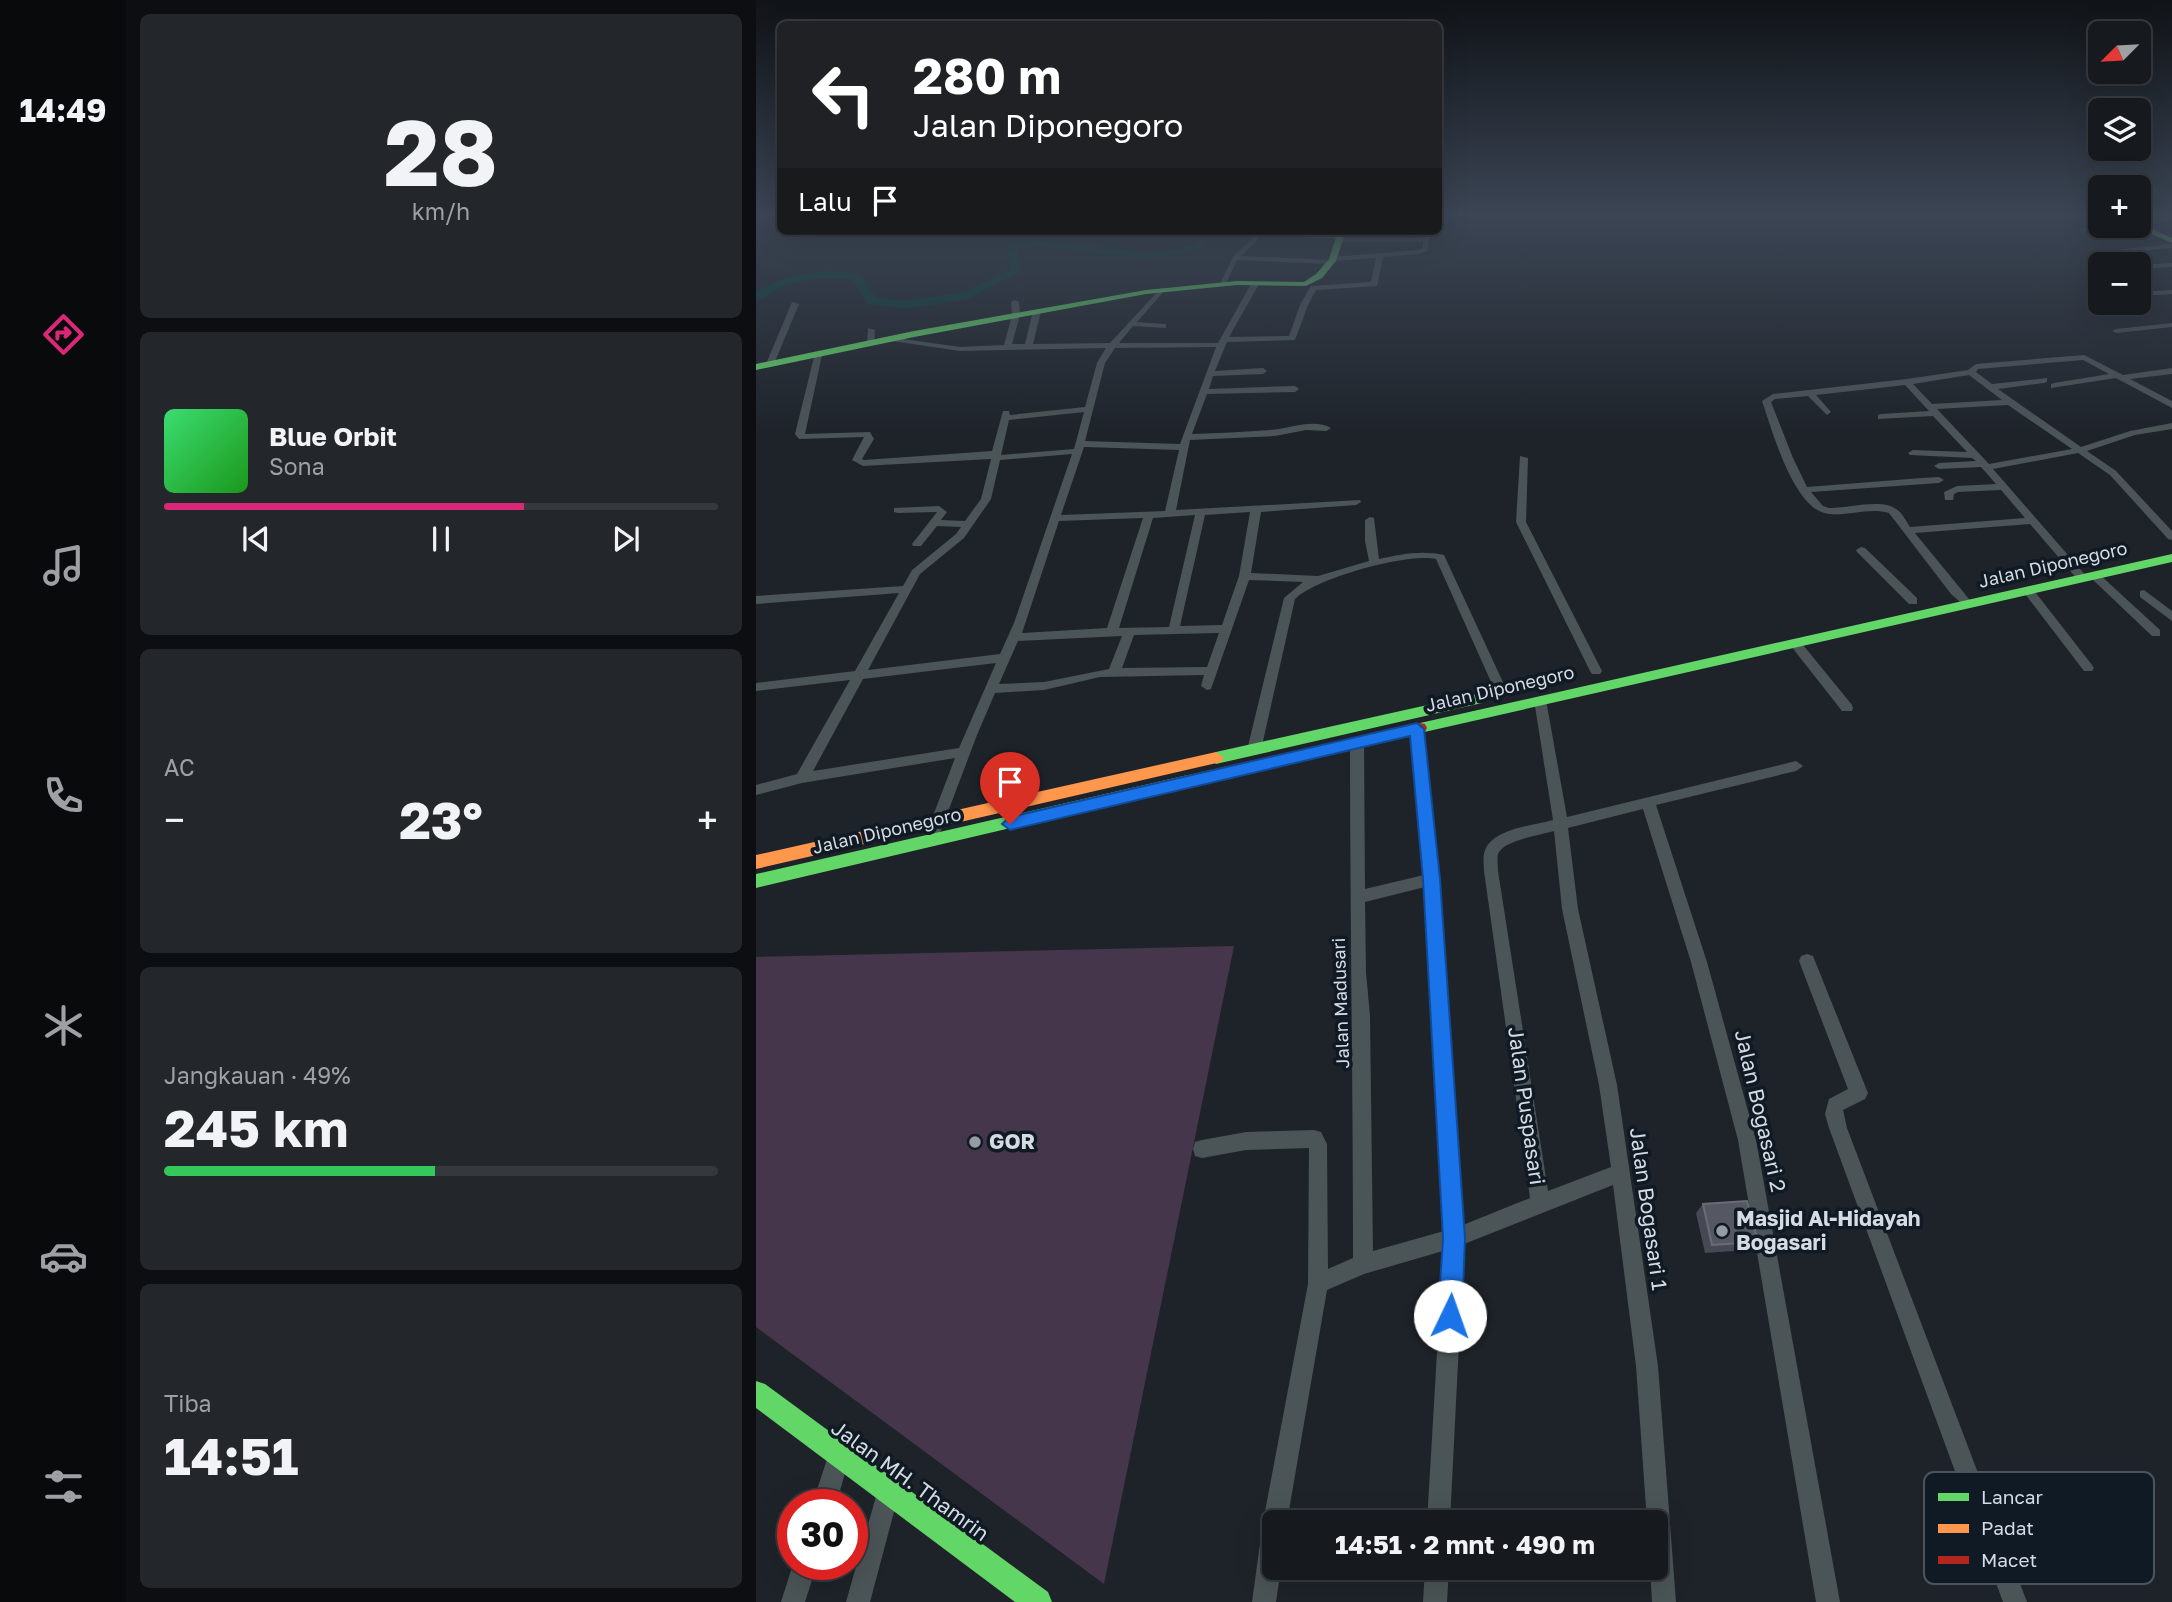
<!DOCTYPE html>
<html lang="id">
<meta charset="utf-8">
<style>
body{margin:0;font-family:"Golos Text",sans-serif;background:#23272c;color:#f1f3f6;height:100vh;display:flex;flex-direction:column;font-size:26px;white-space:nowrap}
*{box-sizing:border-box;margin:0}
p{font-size:23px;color:#9ea1a4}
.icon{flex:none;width:38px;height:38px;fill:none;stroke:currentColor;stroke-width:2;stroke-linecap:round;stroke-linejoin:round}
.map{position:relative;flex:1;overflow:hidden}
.sheet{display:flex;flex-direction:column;gap:14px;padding:14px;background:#0c0e11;width:630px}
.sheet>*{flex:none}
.banner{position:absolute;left:21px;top:21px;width:665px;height:214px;border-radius:10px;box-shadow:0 7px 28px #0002,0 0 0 2px #35383d;background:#202124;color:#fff;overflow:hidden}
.needle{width:46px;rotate:246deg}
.controls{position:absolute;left:1332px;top:21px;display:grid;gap:14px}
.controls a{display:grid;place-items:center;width:63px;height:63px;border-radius:10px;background:#161a1f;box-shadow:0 7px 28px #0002,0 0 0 2px #35383d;font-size:35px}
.speed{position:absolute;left:21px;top:1489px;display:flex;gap:14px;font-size:35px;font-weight:700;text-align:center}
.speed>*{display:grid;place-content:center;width:91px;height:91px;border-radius:50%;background:#161a1f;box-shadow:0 7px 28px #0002,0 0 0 2px #35383d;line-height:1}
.speed .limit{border:10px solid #d22;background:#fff;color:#111}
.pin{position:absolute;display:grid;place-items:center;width:60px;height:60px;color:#fff;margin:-72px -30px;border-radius:50% 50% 50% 0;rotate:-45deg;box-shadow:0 0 7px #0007}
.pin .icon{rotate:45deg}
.me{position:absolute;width:77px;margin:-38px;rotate:3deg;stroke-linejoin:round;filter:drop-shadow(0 0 5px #0008)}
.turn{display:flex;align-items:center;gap:24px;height:147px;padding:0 21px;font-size:32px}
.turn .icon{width:91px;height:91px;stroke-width:2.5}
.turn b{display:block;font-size:49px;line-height:60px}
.then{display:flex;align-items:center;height:66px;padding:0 21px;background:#0003;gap:14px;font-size:26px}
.big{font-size:52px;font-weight:700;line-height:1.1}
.sheet .tile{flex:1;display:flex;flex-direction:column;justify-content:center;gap:10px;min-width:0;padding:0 24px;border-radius:10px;background:#23272c}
.sheet .dial{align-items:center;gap:0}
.dial b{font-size:91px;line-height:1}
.song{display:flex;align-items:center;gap:21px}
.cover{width:84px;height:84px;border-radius:10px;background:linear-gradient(135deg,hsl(140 70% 55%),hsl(120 70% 35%))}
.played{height:7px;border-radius:4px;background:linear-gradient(90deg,#db2777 65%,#35383d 65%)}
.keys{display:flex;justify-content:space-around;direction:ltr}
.heat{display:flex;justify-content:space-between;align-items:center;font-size:38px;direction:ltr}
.charge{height:10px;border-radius:5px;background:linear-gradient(90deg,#34c759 49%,#35383d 0)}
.trip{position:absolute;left:506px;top:1510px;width:406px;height:70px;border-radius:10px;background:#161a1f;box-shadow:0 7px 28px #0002,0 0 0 2px #35383d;font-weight:700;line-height:70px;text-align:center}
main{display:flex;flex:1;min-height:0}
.tab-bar{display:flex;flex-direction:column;width:126px;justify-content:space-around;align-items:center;background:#090a0c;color:#9ea1a4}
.tab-bar .icon{width:49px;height:49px}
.tab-bar .on{color:#db2777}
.tab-bar b{font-size:32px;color:#f1f3f6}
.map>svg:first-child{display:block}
.green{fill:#45364c}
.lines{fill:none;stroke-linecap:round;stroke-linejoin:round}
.river{fill:#043c34;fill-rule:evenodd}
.street{fill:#4b5456;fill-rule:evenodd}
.fast{fill:#63d668;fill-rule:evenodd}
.slow{fill:#ff974d;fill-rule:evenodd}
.jam{fill:#b3261e;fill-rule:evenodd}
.wall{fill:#464853}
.building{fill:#555862;stroke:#696c76;stroke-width:2}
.route{fill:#1a73e8;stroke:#114b97;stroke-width:2}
.poi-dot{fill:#959ba2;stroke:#101a24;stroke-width:2.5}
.labels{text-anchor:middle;stroke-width:7;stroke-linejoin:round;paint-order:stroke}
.street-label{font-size:18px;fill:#d5dbe3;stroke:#101a24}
.near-street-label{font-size:21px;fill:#d5dbe3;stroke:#101a24}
.near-poi-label{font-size:21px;font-weight:bold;fill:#d5dbe3;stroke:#101a24;text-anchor:start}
.key{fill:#101a24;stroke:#4b545d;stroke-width:2}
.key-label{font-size:19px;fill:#d5dbe3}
</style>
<main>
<nav class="tab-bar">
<b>14:49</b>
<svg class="icon on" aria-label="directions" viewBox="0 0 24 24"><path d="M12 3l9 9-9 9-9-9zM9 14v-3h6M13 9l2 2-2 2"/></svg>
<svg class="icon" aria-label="music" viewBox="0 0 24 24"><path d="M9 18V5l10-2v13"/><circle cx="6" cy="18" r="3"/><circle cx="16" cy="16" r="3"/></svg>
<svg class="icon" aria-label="phone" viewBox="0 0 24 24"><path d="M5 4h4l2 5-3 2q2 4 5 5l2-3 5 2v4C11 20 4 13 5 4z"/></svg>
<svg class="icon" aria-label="climate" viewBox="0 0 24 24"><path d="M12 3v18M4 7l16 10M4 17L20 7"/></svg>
<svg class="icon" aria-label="car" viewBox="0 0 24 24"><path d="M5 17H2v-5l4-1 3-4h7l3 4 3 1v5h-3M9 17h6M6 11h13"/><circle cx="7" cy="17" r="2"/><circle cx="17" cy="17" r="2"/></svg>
<svg class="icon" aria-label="filters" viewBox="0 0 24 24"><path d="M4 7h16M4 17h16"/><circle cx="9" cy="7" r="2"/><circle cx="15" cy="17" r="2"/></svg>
</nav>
<section class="sheet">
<div class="tile dial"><b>28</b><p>km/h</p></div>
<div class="tile">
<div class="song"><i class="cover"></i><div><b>Blue Orbit</b><p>Sona</p></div></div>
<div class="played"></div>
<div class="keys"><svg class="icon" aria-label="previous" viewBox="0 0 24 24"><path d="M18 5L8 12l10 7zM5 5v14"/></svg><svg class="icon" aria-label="pause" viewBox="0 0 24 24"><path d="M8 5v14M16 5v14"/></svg><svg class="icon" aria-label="next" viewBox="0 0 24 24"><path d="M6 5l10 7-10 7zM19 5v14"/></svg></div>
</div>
<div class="tile"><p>AC</p>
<div class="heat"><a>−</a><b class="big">23°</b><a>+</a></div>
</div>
<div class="tile"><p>Jangkauan · 49%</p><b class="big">245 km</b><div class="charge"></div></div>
<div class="tile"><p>Tiba</p><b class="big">14:51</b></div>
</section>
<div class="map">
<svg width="1416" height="1602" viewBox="0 0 1416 1602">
<rect width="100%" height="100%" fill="#1e2329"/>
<polygon class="green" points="478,946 348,1584 0,1327 0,957"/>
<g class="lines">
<path class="river" d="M444,231H454L449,248L395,259L277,246L262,249L265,272L212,299L149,309L112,304L97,280C72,277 48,278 25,288C17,292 9,298 0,301V292C31,273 69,267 105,275L120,298L149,301L209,292L255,269L250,247C273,231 360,250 391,252C407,253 425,247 440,244Z"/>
<g class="street">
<polygon points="8,213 15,213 0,226 0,221"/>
<polygon points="1416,216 1416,220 1380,228 1327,231 1324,229 1350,226 1382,226 1382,222"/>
<polygon points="393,231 399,231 397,237 393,237"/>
<path d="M668,231H674L672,250L664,254L627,257L621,286L560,290L552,305L539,340L471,342L459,371L507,368L511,371L507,374L457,376L453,389L539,386L543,389L539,392L451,394L436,434C462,433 488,432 514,430C533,429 558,418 575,428L570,431L550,430L519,436L434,440L420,510L604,500L605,502L600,505L505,512L495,573L562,576L613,561L609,541V520L614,517L618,518L623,559C645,554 666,550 688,555L752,693L750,696L746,697L740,693L680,559C650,553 561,578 539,599L505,750L498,755L493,753L491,750L528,598L547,582L493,580L455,689L451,690L445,686L448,675L344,677L288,690L239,693L221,735L184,833H174L172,829L199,758L46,783L0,795V785L41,774L94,680L0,691V683L99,671L143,593L0,604V596L147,586L156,570L200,534L205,527L181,526L165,546H157L156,544L181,512L142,513L138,512V508L183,506L191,512L185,520L209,521L225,499L235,459L107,466L96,460L108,437L43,439L39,434L59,353L66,355L49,434L114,432L118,439L106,459L108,460L236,451L247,411H253L254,415L329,407L341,363L350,348L204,351L136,341H133V337L204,347L248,345L256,315L255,302L259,300L263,302L264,315L256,344H269L277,311L281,309L285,311L277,344L354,343L405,288L409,290L381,322L407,324H410V328L377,326L363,343H462L495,284L499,282L503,284L473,337L533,336L544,305L555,286L615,282L620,258L577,261L574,264L481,260L469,286H463L477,257L502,232L584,235L587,238H667ZM506,235L580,239L583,242H667V248L663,250L577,257L574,260L485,256ZM460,347L424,444L329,441L349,363L359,348ZM328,412L318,449L245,455L253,420ZM328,447L423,450L409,511L305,515ZM316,454L258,623L244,654L112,670L164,574L208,538L235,499L244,460ZM494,512L483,576L466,625L424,626L449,515ZM439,515L413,627L363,628L397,518ZM387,518L351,628L266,633L303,521ZM463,633L451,667L366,668L378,635ZM366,636L353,669L288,682L243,684L262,641ZM240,663L203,748L57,771L107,679Z"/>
<polygon points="1416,244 1416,248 1343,254 1340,252"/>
<polygon points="1416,263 1416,267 1382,269 1383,265"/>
<polygon points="1416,290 1416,294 1382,296 1382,292"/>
<polygon points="36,302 43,304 18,364 11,366 10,364"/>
<polygon points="1416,323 1416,327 1360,333 1356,331 1360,329"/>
<polygon points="112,328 119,330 118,345 111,343"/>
<path d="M1328,355L1367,375L1416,368V374L1374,379L1416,401V408L1360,378L1295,388V384L1298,383L1353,374L1327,360L1222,369L1220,372L1236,384L1291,378V382L1288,383L1242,389L1325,447L1374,431L1416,423V429L1379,435L1331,451L1360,471L1416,531V540L1412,539L1354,475L1322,453L1237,469L1332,578L1326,581L1322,580L1274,524L1159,533C1178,557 1198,580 1217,604L1211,608L1195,594L1133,513C1113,507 1094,516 1073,514C1038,511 1016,430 1006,401L1017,394L1151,379L1212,370L1220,364ZM1213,375L1246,400L1176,404L1157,384ZM1149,385L1173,411L1125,414L1122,415V419L1177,416L1211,452L1157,450L1152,453L1154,455L1216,458L1220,461L1183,463L1178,466L1183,469L1225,467L1240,484L1201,486L1188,492L1189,500H1197L1198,494L1202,492L1245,490L1269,518L1154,527C1150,521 1146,512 1140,509C1125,498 1090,509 1073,508L1067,506L1055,492L1183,483L1188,480L1183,477L1166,478L1051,487L1037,458L1015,402L1019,399L1052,396L1071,415L1075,412L1060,395ZM1252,405L1316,449L1233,464L1181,409Z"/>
<polygon points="764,456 772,458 770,522 846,671 844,674 836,674 834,671 760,522"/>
<polygon points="1105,547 1109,548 1161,598 1161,604 1153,604 1101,552 1100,550"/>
<polygon points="1338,572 1342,573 1404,630 1404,636 1396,636 1334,577 1334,573"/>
<polygon points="1272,586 1276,588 1336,665 1338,668 1336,671 1328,671 1266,590"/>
<polygon points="1388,590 1416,611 1416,621 1384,597 1384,591"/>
<polygon points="1039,639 1043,640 1096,705 1097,708 1096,711 1086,711 1035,646 1035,640"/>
<path d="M784,696L790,700L811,817L1040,761L1047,766L1040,771L900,805L951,962L1000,1140L1084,1602H1060L982,1140L935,962L887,809L812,828L822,909L861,1085L902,1366L920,1602H896L894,1568H900V1522H891L880,1366L857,1185L708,1244L694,1522H671L687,1251L608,1274L571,1290L531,1522H518V1568H525L520,1602H496L507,1522L552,1284L553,1148L490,1150L446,1158L439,1156L437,1149L439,1142L446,1140L490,1132L558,1130L565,1132L571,1144L572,1269L597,1258C597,1086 594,914 594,742L601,737L608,742L609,889L668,875L654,728L661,723L668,728L684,879L707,1225L774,1198L728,871C728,864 726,855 730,848C741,828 776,826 797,820L778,700ZM798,831L806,909L843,1085L855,1167L792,1191L742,871C742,866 741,858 742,854C747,840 785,835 798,831ZM669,887L688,1231L617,1251L614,1016L610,972L609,902Z"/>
<polygon points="1051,954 1057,956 1059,961 1112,1093 1109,1099 1087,1110 1091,1128 1271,1602 1247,1602 1073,1128 1069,1114 1073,1099 1092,1089 1043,961 1045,956"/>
<polygon points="83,1444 91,1447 94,1455 80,1505 56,1505 75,1447"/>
<polygon points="132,1482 140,1485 143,1493 114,1602 90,1602 121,1493 124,1485"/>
<polygon points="37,1564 61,1564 49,1602 25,1602"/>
<polygon points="669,1568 693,1568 691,1602 667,1602"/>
</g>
<g class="fast">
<polygon points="1385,224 1416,238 1416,243 1378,226"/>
<polygon points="582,231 590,231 580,261 566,278 550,286 481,285 390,294 158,337 0,370 0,364 158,331 390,290 481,281 548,282 560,274 573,259"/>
<polygon points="1416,554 1416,562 664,733 657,728 664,723"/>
<polygon points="721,694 726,695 728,699 726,703 460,764 452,758 460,752"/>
<polygon points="432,775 440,781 437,785 0,888 0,874"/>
<polygon points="0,1381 9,1384 292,1592 296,1602 259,1602 0,1408"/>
</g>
<polygon class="slow" points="460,752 468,758 465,762 0,869 0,855"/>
<polygon class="jam" points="664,723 669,724 671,728 669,732 432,787 424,781 432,775"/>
</g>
<polygon class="wall" points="947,1204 1002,1242 993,1250 949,1253 940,1213"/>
<polygon class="building" points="991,1201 1002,1242 956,1245 947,1204"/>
<linearGradient id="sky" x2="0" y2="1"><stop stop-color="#101317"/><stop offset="0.49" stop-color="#3b4554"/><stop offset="1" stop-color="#3b4554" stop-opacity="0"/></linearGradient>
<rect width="1416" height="437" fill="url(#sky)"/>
<polygon class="route" points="661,723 668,729 684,879 709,1238 706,1316 702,1324 694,1328 686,1324 682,1316 687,1238 667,879 654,736 254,830 246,824 254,817"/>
<g class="poi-dot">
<circle cx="219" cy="1142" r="7"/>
<circle cx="966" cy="1231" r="7"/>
</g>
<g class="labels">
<g class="street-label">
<text transform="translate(1297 565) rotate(-13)" y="6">Jalan Diponegoro</text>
<text transform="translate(744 689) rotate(-13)" y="6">Jalan Diponegoro</text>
<text transform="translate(131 831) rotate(-13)" y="6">Jalan Diponegoro</text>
<text transform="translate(585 1003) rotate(-92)" y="6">Jalan Madusari</text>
</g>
<g class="near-street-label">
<text transform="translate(770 1106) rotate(82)" y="7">Jalan Puspasari</text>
<text transform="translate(1004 1111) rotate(77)" y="7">Jalan Bogasari 2</text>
<text transform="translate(892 1209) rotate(82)" y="7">Jalan Bogasari 1</text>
<text transform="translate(154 1481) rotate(36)" y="7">Jalan MH. Thamrin</text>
</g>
<g class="near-poi-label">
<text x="233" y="1149">GOR</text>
<text x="980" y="1226">Masjid Al-Hidayah<tspan x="980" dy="24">Bogasari</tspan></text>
</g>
</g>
<rect x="1168" y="1472" width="230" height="112" rx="10" class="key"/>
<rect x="1182" y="1493" width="31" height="8" fill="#63d668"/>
<rect x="1182" y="1524" width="31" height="9" fill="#ff974d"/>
<rect x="1182" y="1556" width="31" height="8" fill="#b3261e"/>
<g class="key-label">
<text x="1225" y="1504">Lancar</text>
<text x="1225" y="1535">Padat</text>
<text x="1225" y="1567">Macet</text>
</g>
</svg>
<div class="controls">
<a><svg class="needle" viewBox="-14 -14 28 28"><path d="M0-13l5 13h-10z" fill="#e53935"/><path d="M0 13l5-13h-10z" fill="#9ea1a4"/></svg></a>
<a><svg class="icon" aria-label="layers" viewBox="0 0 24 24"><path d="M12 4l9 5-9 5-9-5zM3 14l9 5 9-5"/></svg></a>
<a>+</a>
<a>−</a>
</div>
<div class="speed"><div class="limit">30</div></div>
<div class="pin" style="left:254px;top:824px;background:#d93025"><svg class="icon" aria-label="arrive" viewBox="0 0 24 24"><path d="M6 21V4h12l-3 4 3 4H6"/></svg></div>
<svg class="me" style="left:694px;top:1316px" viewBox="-20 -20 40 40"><circle r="19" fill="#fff"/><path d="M0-13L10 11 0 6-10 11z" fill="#1a73e8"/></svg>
<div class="trip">14:51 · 2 mnt · 490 m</div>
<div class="banner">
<div class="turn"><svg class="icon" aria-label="left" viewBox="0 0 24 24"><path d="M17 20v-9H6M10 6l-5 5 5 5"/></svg><div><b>280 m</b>Jalan Diponegoro</div></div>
<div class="then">Lalu<svg class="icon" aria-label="arrive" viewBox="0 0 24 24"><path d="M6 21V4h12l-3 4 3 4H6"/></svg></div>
</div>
</div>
</main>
